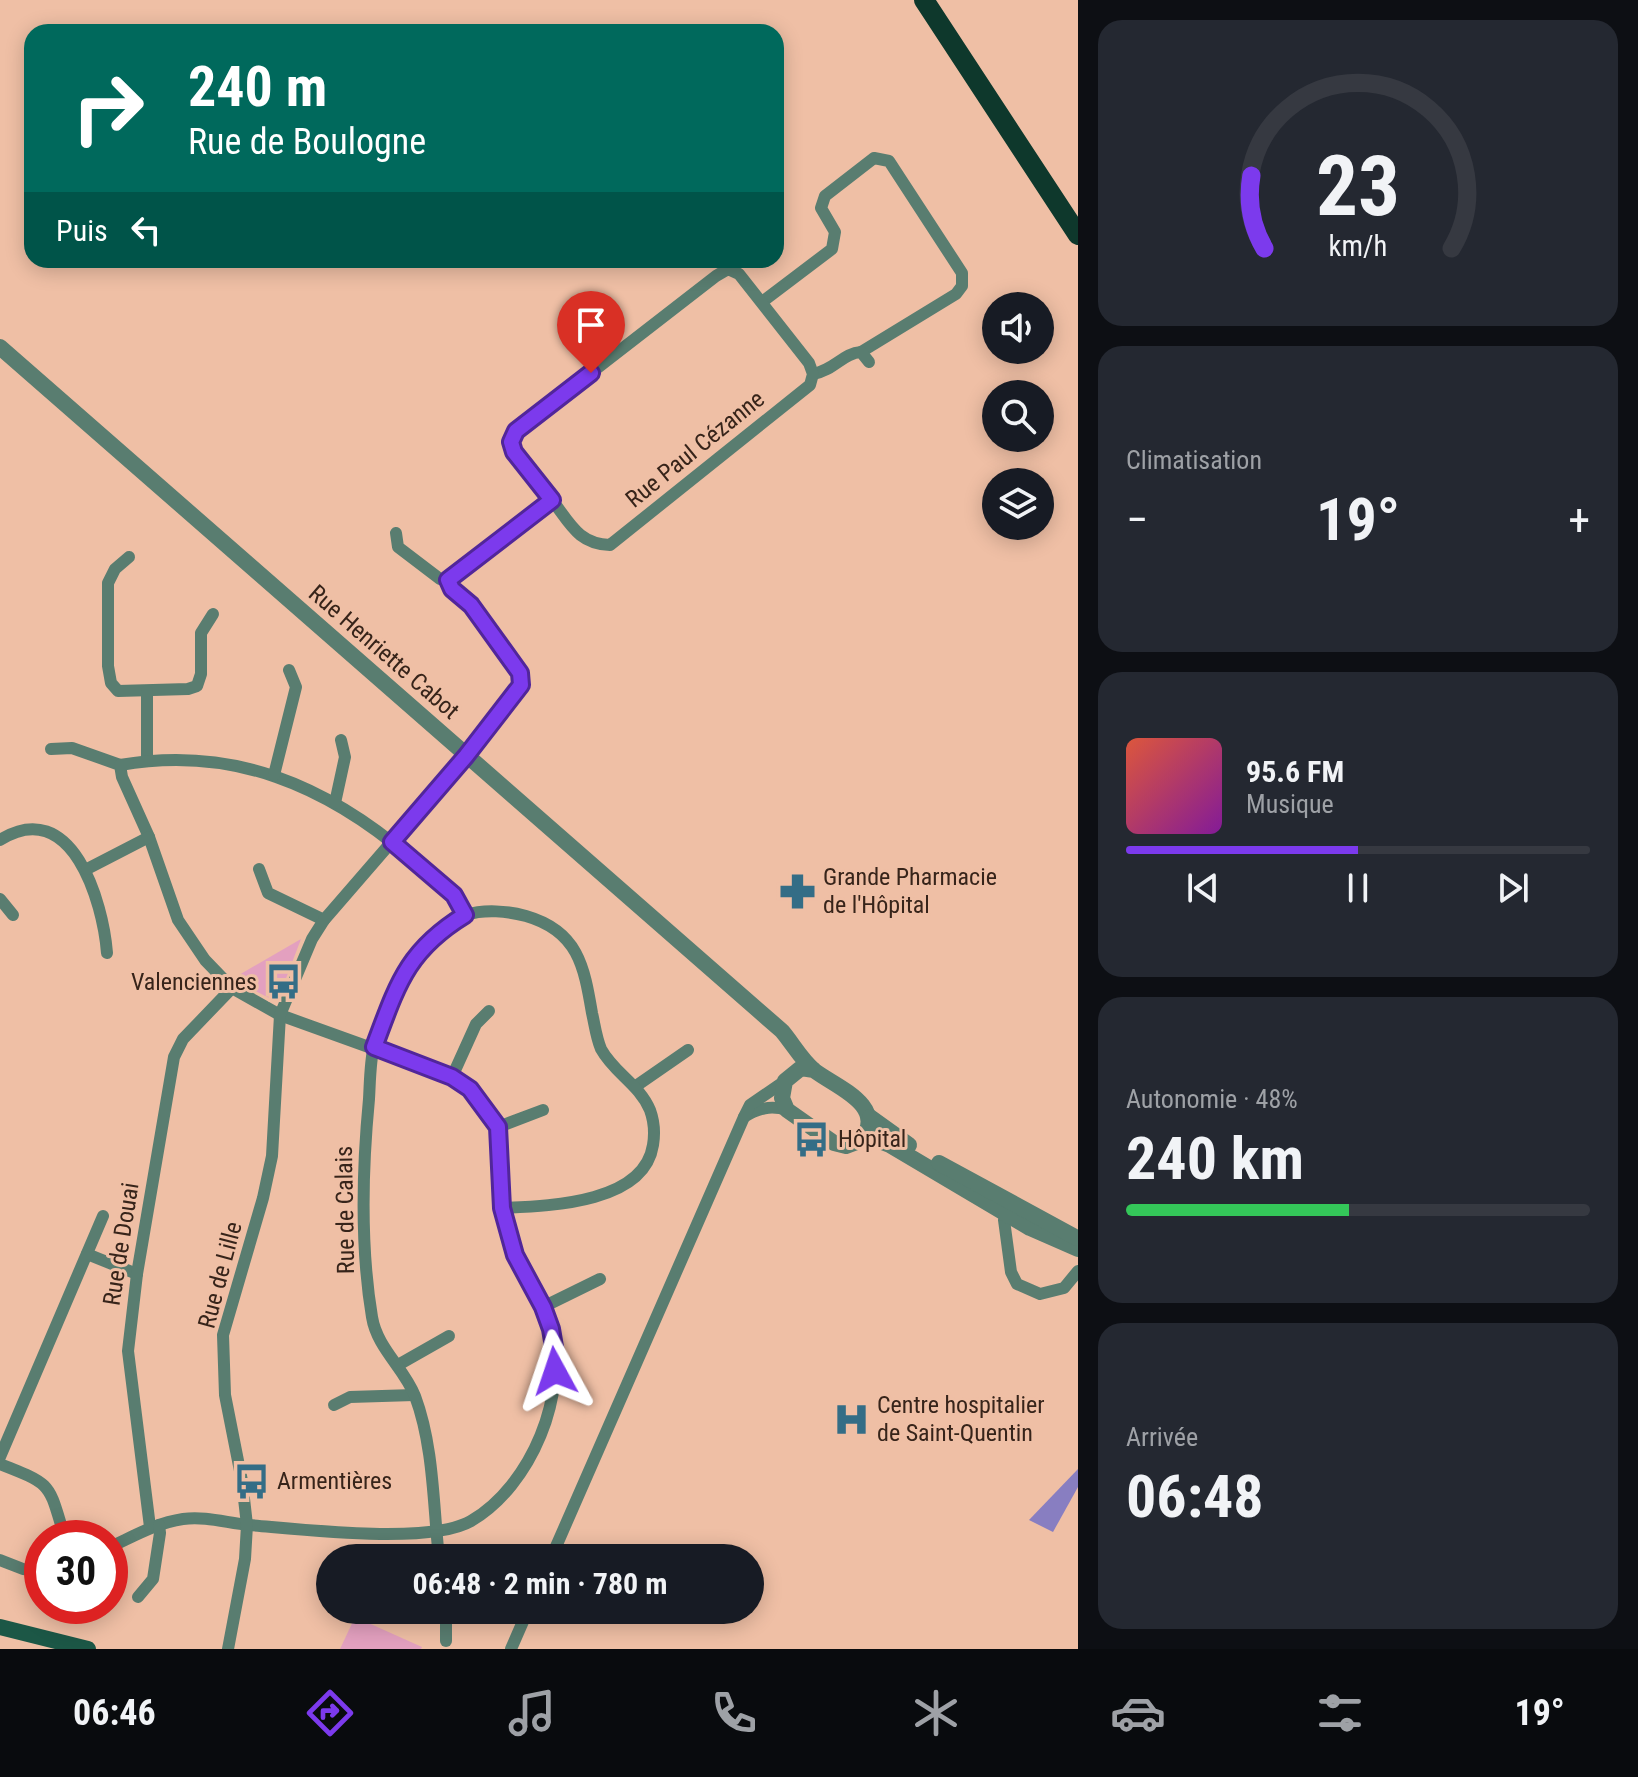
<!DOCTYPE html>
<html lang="fr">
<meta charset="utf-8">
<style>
body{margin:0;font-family:"Roboto Condensed",sans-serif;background:#242831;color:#f1f3f6;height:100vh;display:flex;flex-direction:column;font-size:30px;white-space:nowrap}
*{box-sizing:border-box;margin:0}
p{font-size:26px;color:#9ea1a6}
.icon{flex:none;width:44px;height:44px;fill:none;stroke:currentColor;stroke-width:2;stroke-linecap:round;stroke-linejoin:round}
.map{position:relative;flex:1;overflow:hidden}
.panel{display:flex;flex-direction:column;gap:20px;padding:20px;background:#0d0f14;width:560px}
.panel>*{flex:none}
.top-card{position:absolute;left:24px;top:24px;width:760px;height:244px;border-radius:24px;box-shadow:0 4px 20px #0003;background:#00695c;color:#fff;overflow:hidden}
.fabs{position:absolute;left:982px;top:292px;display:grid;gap:16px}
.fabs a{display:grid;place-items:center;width:72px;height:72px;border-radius:50%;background:#171b24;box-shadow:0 4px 20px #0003;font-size:40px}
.speed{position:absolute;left:24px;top:1520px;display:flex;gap:16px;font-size:40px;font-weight:700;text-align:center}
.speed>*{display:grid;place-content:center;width:104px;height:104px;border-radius:50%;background:#171b24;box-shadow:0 4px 20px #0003;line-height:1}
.speed .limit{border:12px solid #d22;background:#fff;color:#111}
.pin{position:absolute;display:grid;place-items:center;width:68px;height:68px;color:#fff;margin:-82px -34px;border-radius:50% 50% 50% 0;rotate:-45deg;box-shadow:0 0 8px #0007}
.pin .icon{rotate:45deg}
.me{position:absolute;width:88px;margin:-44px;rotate:355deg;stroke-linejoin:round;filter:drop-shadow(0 0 6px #0008)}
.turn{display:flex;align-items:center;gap:28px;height:168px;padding:0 32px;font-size:36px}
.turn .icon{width:104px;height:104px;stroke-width:2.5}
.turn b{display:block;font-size:56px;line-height:68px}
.then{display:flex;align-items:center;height:76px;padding:0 32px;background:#0003;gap:16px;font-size:30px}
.big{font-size:60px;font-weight:700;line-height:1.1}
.panel .card{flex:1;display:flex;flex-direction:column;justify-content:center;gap:12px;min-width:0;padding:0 28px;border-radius:24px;background:#242831}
.panel .dial{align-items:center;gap:0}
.dial svg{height:208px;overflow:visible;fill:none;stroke:#363941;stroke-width:7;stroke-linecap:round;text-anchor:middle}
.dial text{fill:#f1f3f6;stroke:none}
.song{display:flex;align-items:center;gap:24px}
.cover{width:96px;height:96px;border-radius:12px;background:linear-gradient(135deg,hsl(10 70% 55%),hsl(290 70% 35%))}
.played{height:8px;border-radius:4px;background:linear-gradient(90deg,#7c3aed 50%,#363941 50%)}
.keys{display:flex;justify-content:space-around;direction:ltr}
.heat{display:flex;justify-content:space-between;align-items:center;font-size:44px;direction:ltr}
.charge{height:12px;border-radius:6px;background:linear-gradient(90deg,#34c759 48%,#363941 0)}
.trip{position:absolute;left:316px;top:1544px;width:448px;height:80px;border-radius:40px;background:#171b24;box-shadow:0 4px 20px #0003;font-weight:700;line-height:80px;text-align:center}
.tab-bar{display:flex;height:128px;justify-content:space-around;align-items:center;background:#090b0e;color:#9ea1a6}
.tab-bar .icon{width:56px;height:56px}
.tab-bar .active{color:#7c3aed}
.tab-bar b{font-size:36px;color:#f1f3f6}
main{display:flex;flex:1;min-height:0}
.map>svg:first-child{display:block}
.green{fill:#e3a0bf}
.water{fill:#887ec1}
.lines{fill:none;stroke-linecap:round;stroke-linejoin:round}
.minor{stroke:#597d70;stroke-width:12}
.tertiary{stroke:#597d70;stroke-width:16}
.secondary{stroke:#1c5746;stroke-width:16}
.primary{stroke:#0e382c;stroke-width:20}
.route-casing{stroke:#51269a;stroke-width:20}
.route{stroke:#7c3aed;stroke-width:14}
.labels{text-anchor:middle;stroke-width:6;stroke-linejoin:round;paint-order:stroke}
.street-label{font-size:24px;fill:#37241a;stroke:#efbfa5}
.poi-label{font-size:24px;fill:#37241a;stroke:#efbfa5;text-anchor:start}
</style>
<main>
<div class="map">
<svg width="1078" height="1649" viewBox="0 0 1078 1649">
<rect width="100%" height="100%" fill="#efbfa5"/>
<g class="green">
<polygon points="301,939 277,1002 232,979"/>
<polygon points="355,1617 422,1647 421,1649 340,1649"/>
</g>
<polygon class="water" points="1078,1469 1078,1487 1053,1532 1029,1520"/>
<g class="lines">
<g class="minor">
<polyline points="762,302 832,249 835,232 821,208 825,196 874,158 889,161 962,273 962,286 956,294 861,352"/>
<path d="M813,374C835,370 843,353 861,352L869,362"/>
<polyline points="396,533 398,547 440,579 448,580"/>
<polyline points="129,557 115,569 108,583 108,666 111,683 118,691 188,689 197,686 201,674 201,633 213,614"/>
<path d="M51,749L72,748L120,765L122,777L149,837L178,920L205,960L232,988L280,1015L452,1077C470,1089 488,1105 497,1125C500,1133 499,1146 499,1155C501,1179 501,1203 507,1227C516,1263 539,1291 550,1326C570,1393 531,1486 471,1521C430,1545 299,1529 249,1525C227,1523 206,1516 183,1519C156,1523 134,1536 110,1547"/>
<polyline points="147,760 147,691"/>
<path d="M120,765C233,745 327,786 411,858C432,876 452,890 465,915"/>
<polyline points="274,775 296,687 289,670"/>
<polyline points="335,803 345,757 341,740"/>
<path d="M0,840C72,795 103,902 107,953"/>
<polyline points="87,869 149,837"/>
<polyline points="259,869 268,893 324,920"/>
<polyline points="0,899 13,915"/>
<polyline points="452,1077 476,1024 489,1011"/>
<polyline points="636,1086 688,1050"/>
<path d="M744,1117C758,1108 771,1105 787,1110"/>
<polyline points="498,1127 543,1110"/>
<polyline points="1012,1211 1010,1210 1004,1220 1011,1272 1017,1284 1040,1294 1064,1288 1078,1271"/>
<polyline points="87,1254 137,1274"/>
<polyline points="543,1307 600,1279"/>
<polyline points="398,1365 449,1336"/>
<polyline points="334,1405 350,1397 414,1395"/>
<polyline points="0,1457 103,1216"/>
<path d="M0,1464C54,1485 48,1483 65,1538"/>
<polyline points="150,1527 128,1351 137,1274 174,1057 183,1039 232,988"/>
<path d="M439,1558C433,1505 434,1447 415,1396C404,1368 377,1348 372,1317C360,1245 362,1172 369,1099C370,1082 370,1062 374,1045C386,1005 404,962 436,935C444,928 455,918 466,915C484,909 508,911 526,916C578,931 584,966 592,1013C595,1026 596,1037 601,1049C614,1073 639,1084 650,1110C654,1121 655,1133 653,1145C644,1204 547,1206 502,1208"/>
<polyline points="551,1558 744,1117 750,1105 785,1081"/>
<polyline points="0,1560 23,1569 42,1571"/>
<polyline points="138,1597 153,1579 160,1533 159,1525"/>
<polyline points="446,1610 446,1641"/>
<path d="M228,1649L245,1559L247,1525L242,1481L225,1395L223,1335L263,1198L272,1156L280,1015L312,939L324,920L466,756L521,685L520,673L471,605L452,589L448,580L552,500L514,452L511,442L516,431L716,276L728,269L739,274L809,363L813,374L810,385L610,545C578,544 570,523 552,500"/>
<polyline points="511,1649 528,1610"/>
</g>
<g class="tertiary">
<path d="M0,347L782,1031C793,1044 802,1061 815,1071C838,1088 886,1105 862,1140L846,1146L834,1143L787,1110L782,1098L785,1081L801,1068L814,1070"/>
<polyline points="870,1117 909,1145"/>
<polyline points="862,1140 877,1140 890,1145 1030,1228 1078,1249"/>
<polyline points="939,1163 1077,1238"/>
</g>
<polyline class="secondary" points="0,1627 88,1649"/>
<polyline class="primary" points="924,0 1078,235"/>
</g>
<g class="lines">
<defs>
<path id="route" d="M555,1371V1353L551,1329L543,1307L515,1255L502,1208L498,1127L470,1089L452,1077L374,1047C397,986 406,951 465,915L454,895L392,842L466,756L521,685L520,673L471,605L452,589L448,580L552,500L514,452L511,442L516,431L591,373"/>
</defs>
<use href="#route" class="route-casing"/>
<use href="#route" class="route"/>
</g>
<defs>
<symbol id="pharmacy-bare" viewBox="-9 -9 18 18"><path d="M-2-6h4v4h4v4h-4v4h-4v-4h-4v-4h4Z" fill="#346d86" stroke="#efbfa5" stroke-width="2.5" paint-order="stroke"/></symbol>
<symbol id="bus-bare" viewBox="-9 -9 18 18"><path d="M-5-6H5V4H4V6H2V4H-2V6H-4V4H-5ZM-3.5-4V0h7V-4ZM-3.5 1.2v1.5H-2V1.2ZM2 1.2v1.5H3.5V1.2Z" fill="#346d86" stroke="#efbfa5" stroke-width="2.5" paint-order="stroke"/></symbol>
<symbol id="hospital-bare" viewBox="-9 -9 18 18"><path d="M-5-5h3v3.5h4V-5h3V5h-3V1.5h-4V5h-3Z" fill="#346d86" stroke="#efbfa5" stroke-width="2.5" paint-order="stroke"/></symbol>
</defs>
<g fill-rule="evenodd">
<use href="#pharmacy-bare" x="772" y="866" width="51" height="51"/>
<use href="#bus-bare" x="258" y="956" width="51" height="51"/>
<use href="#bus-bare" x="786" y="1114" width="51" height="51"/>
<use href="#hospital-bare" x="826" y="1394" width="51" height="51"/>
<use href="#bus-bare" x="226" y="1456" width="51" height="51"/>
</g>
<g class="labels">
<g class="street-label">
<text transform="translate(695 449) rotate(-39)" y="8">Rue Paul Cézanne</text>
<text transform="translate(384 652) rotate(41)" y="8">Rue Henriette Cabot</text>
<text transform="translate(345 1210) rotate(-91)" y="8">Rue de Calais</text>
<text transform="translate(121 1244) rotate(-81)" y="8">Rue de Douai</text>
<text transform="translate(220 1275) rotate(-75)" y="8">Rue de Lille</text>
</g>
<g class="poi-label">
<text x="823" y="885">Grande Pharmacie<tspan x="823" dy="28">de l'Hôpital</tspan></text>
<text x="257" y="990" text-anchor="end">Valenciennes</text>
<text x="838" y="1147">Hôpital</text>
<text x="877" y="1413">Centre hospitalier<tspan x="877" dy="28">de Saint-Quentin</tspan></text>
<text x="277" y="1489">Armentières</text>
</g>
</g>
</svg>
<div class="fabs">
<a><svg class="icon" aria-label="sound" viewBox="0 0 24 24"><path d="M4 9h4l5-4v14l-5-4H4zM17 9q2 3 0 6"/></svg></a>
<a><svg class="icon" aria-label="search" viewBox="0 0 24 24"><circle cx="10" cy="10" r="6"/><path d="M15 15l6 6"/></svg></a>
<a><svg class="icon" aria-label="layers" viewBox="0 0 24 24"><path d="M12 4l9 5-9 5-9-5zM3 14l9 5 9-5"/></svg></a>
</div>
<div class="speed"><div class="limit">30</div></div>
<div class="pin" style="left:591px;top:373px;background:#d93025"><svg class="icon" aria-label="arrive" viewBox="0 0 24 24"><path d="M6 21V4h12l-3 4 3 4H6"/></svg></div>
<svg class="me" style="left:555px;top:1371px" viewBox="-20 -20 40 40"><path d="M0-17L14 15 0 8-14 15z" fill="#7c3aed" stroke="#fff" stroke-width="4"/></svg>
<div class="trip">06:48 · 2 min · 780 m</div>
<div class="top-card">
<div class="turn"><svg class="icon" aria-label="right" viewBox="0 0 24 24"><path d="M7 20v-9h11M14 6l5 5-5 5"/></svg><div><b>240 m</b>Rue de Boulogne</div></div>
<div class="then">Puis<svg class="icon" aria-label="left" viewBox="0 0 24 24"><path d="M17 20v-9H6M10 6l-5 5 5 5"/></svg></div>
</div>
</div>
<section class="panel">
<div class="card dial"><svg viewBox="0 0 100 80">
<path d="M14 69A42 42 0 1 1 86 69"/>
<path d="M14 69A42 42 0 0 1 9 41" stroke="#7c3aed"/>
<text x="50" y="56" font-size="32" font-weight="700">23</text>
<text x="50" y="72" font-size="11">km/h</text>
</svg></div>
<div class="card"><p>Climatisation</p>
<div class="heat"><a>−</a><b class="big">19°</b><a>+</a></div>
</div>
<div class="card">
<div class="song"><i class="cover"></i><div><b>95.6 FM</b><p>Musique</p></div></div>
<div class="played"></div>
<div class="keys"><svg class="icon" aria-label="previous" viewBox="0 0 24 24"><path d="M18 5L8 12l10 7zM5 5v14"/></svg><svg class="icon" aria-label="pause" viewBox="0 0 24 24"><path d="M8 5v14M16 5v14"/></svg><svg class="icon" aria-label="next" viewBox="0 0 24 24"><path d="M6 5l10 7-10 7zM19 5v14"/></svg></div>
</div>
<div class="card"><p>Autonomie · 48%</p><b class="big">240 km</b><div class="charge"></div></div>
<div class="card"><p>Arrivée</p><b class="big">06:48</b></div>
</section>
</main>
<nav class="tab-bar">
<b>06:46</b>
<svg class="icon active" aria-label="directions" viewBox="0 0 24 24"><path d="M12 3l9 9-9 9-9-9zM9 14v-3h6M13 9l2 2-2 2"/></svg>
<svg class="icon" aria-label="music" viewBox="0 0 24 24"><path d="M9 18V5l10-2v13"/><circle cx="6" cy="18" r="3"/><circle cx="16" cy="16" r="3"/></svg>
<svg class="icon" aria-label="phone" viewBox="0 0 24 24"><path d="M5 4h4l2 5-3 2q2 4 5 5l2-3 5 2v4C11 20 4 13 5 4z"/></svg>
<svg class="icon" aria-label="climate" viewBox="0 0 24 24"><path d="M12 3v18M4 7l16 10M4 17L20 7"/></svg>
<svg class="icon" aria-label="car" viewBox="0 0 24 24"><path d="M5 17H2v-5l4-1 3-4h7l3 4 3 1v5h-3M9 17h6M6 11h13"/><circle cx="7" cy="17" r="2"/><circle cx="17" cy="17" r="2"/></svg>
<svg class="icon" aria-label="filters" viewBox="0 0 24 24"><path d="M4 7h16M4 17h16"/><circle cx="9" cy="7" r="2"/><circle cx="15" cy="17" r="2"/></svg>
<b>19°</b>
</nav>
